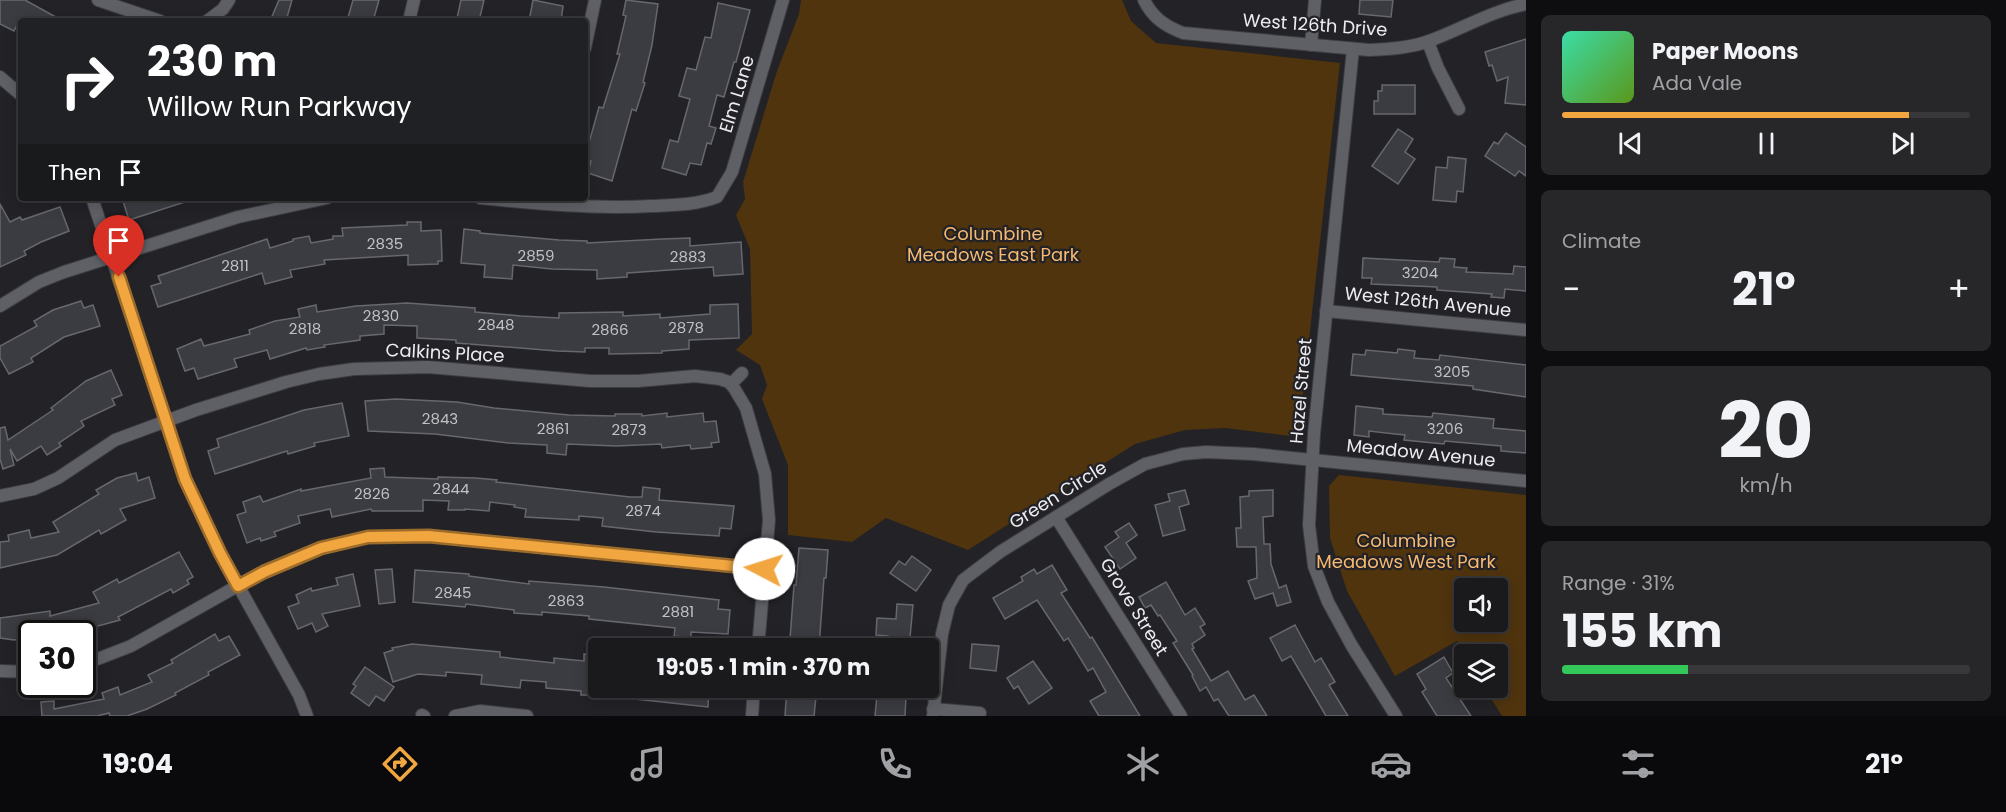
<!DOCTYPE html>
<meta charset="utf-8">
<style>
body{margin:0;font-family:Poppins,sans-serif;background:#27272a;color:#f1f3f6;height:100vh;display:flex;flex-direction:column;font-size:22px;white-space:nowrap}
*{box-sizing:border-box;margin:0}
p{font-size:20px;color:#9fa1a4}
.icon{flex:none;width:33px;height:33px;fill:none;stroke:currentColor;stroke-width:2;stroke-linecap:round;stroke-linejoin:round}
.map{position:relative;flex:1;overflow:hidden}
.drawer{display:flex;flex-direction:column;gap:15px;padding:15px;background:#0e0e10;width:480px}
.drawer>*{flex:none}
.hud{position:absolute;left:18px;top:18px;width:570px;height:183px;border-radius:6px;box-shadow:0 3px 15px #0003,0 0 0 2px #38383b;background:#202124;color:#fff;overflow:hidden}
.buttons{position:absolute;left:1454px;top:578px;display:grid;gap:12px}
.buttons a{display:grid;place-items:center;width:54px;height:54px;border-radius:6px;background:#1a1a1d;box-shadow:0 3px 15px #0003,0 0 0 2px #38383b;font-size:30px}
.speed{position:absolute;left:18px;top:620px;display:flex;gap:12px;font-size:30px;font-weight:700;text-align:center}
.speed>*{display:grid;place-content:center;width:78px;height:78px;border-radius:50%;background:#1a1a1d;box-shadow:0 3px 15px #0003,0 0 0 2px #38383b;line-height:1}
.speed .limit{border:3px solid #111;border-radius:9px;background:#fff;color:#111}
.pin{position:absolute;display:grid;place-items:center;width:51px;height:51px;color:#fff;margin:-62px -26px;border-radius:50% 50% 50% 0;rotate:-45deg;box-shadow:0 0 6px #0007}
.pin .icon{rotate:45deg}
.me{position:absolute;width:66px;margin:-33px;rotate:275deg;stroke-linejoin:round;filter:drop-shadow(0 0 4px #0008)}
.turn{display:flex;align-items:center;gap:21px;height:126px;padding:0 30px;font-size:27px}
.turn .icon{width:78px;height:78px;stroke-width:2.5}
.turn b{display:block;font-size:42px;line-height:51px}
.then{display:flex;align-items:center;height:57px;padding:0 30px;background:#0003;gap:12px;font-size:22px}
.big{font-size:45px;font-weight:700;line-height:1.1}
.drawer .widget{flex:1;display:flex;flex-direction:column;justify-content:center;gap:9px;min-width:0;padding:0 21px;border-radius:9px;background:#27272a}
.drawer .dial{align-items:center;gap:0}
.dial b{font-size:78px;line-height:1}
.song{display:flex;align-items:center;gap:18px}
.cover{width:72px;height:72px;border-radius:9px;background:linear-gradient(135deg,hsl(160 70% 55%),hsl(90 70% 35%))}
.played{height:6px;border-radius:3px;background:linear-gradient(90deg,#f1a640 85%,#38383b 85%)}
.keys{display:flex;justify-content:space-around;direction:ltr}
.heat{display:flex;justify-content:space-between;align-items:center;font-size:33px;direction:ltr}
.charge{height:9px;border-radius:4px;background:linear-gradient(90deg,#34c759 31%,#38383b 0)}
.trip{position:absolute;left:588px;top:638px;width:351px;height:60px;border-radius:6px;background:#1a1a1d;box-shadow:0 3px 15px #0003,0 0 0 2px #38383b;font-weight:700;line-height:60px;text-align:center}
.menu{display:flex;height:96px;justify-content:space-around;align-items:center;background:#0a0a0c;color:#9fa1a4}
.menu .icon{width:42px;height:42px}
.menu .selected{color:#f1a640}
.menu b{font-size:27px;color:#f1f3f6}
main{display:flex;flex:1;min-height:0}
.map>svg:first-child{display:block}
.green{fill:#50340e;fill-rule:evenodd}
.building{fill:#3b3c41;stroke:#67686e;stroke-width:1.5}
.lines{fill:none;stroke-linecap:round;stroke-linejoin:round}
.minor-casing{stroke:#3d3e42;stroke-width:14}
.minor{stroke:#5f6066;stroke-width:12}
.route-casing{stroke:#9d6c2a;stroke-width:15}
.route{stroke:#f1a640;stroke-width:10}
.labels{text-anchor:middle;stroke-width:4.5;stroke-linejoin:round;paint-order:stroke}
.number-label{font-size:15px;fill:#c0c1c5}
.street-label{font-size:18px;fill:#ededf1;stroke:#222227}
.park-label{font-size:18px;fill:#f7ba70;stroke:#222227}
</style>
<main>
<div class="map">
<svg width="1526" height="716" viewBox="0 0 1526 716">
<rect width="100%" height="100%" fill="#222227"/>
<g class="green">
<polygon points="801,0 1122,0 1131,21 1156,43 1340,63 1299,429 1291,436 1225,428 1185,430 1135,444 968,550 886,518 852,542 788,535 788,465 762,399 767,385 760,365 736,350 752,334 750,249 736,215 745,199 743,182 777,71 799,14"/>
<path d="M1339,475L1526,495V716H1502L1484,687H1497V654H1465L1457,641L1395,676L1347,591L1330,538L1329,486ZM1464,588H1497V621H1464Z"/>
</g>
<g class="building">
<polygon points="0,0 25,0 63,21 19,21 14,31 0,24"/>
<polygon points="279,0 292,0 286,21 270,21"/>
<polygon points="353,0 379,0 373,21 347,21"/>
<polygon points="461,0 484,0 479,21 457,18"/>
<polygon points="533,0 563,6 561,21 529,21"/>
<polygon points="626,0 658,4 652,45 643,82 645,83 636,111 632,109 612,181 588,173 591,161 585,160 585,157 599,107 603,108 620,54 617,54 626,16 623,15"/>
<polygon points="1360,0 1393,0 1391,17 1359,14"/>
<polygon points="718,3 750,10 736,62 734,62 724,97 717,95 709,126 716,128 711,144 707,143 701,165 690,163 686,175 662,168 670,140 678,142 690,99 679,96 687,68 696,70 705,37 711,38"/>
<polygon points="1526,39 1526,105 1505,103 1508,77 1497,81 1492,65 1489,66 1485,52"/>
<polygon points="1382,85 1415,85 1415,114 1374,114 1374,101 1378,101 1378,91 1382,91"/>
<polygon points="1398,129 1413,139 1405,152 1415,159 1398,184 1372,166"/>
<polygon points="1506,133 1526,147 1526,176 1519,171 1515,176 1485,156 1494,142 1498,144"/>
<polygon points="1448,157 1466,159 1463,192 1457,191 1456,202 1433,200 1436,167 1447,168"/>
<polygon points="122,198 188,198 188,201 129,220"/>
<polygon points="0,204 10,222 20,217 22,220 60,207 69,231 41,242 24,251 26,255 0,267"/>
<polygon points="407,222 421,222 421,231 441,230 442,261 438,261 438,264 408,265 408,255 324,260 325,264 290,270 292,277 265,284 262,273 158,307 151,286 161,283 158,276 267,239 270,248 293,241 293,239 309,236 311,243 333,239 333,236 343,236 342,228 407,225"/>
<polygon points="464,229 480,231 480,233 559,240 587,241 587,243 662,239 690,238 690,246 741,242 743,274 714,276 713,267 627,273 627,277 597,279 597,270 552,269 513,265 512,279 484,277 485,265 461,263"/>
<polygon points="1363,258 1439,262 1440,258 1455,259 1454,267 1467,268 1466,272 1513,274 1514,266 1526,267 1526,291 1505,289 1504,298 1491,297 1492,294 1437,290 1437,287 1371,284 1372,278 1362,278"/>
<polygon points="81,301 84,308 93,305 100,326 64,337 31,358 33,362 9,374 0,358 0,346 37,326 34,321 53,310"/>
<polygon points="407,303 475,308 475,312 521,316 559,318 559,313 623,312 623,316 660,314 660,318 710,314 710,305 738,304 739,338 689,340 689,349 662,351 662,353 609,354 609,348 585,348 585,352 557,351 456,343 456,340 417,338 417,326 384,325 384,334 360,336 360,340 324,345 325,347 307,350 306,348 270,359 267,350 234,359 237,367 198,379 194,368 185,371 177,349 201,339 204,346 250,334 249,330 275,321 300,317 298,309 316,305 317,312 356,306"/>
<polygon points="1398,349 1415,351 1414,358 1439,360 1440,355 1526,365 1526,397 1473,389 1473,386 1351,375 1353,354 1365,355 1366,350 1397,353"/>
<polygon points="111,370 122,395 112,399 115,405 81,421 84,426 59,443 61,446 47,455 41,446 17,461 10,449 14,465 3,469 0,459 0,428 5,427 8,440 53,410 51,408 86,381"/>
<polygon points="396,399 457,402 494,408 569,415 615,416 615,414 642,414 642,416 667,413 667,417 703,413 704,422 716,421 719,442 711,443 712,447 691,449 690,445 662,448 661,444 616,446 567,444 566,455 547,453 547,445 508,443 435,434 368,431 365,401"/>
<polygon points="342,403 349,436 314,443 315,446 288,454 287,451 215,474 208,451 219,447 217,439 304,410"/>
<polygon points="1356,406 1383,409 1383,414 1432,417 1433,413 1494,419 1493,428 1526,431 1526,453 1501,451 1501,446 1445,441 1444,444 1404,440 1405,435 1395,434 1369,431 1369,437 1354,435"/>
<polygon points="384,468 385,477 438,479 438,477 476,478 497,480 496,482 630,497 642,497 643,487 660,489 659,500 734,506 731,529 720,528 719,536 656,532 602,526 603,518 579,516 579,520 525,517 526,509 514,507 515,505 490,502 489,511 465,509 465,510 448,510 449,501 423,500 423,511 372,511 371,509 332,517 330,509 298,516 300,523 274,532 276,536 261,541 260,538 247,543 237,515 246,512 243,502 260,496 263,502 301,489 301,491 371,478 370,469"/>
<polygon points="136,473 138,481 149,477 155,498 120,509 126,520 101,534 99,530 57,555 0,568 0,542 9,541 8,535 29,530 31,538 59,532 53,522 99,494 96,490 117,478"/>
<polygon points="1185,490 1189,504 1179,507 1185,530 1163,536 1155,505 1170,501 1168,494"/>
<polygon points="1273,490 1273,516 1263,517 1264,544 1270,544 1271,564 1279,588 1286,585 1291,602 1277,606 1273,593 1255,599 1248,581 1257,578 1256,547 1237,547 1236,528 1241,528 1240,497 1249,496 1249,491"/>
<polygon points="1129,523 1137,535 1126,543 1136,558 1120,569 1105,547 1119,537 1115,532"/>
<polygon points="799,548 828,550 826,578 824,578 819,648 797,648 798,639 790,639 794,585 796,585"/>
<polygon points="179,552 193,577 187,580 189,584 173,593 171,589 118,617 120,620 83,630 84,633 32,633 32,637 14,640 0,638 0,618 50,611 50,616 99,603 93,592 117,579 119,583"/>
<polygon points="912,556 931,570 916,591 890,573 899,561 905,565"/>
<polygon points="1052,565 1067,590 1061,593 1090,638 1092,637 1140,716 1099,716 1090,701 1106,692 1093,668 1088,671 1068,638 1064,641 1037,600 1005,619 993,598 1023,581 1021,577 1034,569 1037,574"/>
<polygon points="392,569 395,602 379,604 375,570"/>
<polygon points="415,570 469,574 469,576 529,584 529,581 604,587 719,600 718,609 730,610 728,634 691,632 691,638 674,636 675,628 589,619 589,616 542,612 542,615 514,613 514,610 466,604 465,607 413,602"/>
<polygon points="353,574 360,606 322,614 328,626 316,632 312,623 298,629 288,607 299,603 296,595 311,588 312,591 338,585 336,578"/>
<polygon points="1166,582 1185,615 1195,608 1205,624 1200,627 1205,635 1192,644 1194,648 1192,649 1211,681 1228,671 1245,700 1254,695 1267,716 1229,716 1218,699 1214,701 1206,687 1200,691 1192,676 1193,675 1173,643 1177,641 1160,615 1158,616 1151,605 1145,608 1139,597"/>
<polygon points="897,604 913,605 909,648 888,648 888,636 876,635 877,618 896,619"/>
<polygon points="1295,625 1315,662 1321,658 1335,682 1329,685 1348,716 1326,716 1291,656 1282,661 1270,638"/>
<polygon points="215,634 219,641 229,636 240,655 208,672 209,675 175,693 176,695 147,709 127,716 110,716 109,713 97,716 42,716 41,702 54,701 54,709 104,699 102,693 118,687 120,695 152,682 148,675 173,663 171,660"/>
<polygon points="412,644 500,652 500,657 554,663 554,658 584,661 584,654 598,655 598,695 581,695 581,691 546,688 546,682 521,680 520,688 481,684 482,675 446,672 446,676 418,674 393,682 384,653 393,650 392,648"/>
<polygon points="972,644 999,646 996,671 970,668"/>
<polygon points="1444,657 1453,673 1446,678 1471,716 1437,716 1422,692 1426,689 1417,674"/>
<polygon points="1033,661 1052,688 1029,704 1018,686 1014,689 1007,678"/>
<polygon points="365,667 394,687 384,701 376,696 369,706 351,693 356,686 353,684"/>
<polygon points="607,687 709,687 708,707 607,696"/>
<polygon points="787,687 817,687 814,716 785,716"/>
<polygon points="877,695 906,697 905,716 875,716"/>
</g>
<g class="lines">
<defs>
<g id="minor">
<polyline points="98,0 160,21"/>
<path d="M1144,0C1153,18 1165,26 1183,33L1369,50C1389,49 1410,48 1429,41C1462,29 1491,11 1526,4"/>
<polyline points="207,21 223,9 229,0"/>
<polyline points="409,21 414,0"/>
<polyline points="1428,42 1438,68 1459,109"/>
<polyline points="1311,45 1315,0"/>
<polyline points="585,48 595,0"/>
<polyline points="1353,49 1314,434 1309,525 1314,566 1328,602 1352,646 1396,716"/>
<polyline points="0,77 21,95"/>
<polyline points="92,198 185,479 220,553 299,695 307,716"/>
<path d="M480,198C538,204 594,209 652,206C675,205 696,205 717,197L732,172L783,0"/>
<polyline points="0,306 39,282 64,272 238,217 327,198"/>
<polyline points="1326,311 1526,330"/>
<polyline points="731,384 742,373"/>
<polyline points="0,496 34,489 58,478 115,440 196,410 286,382 319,374 354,369 428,367 590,381 638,381 695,376 720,379 729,382 734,388 746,408 765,474 769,520 758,648"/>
<polyline points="1056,517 1181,716"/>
<polyline points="82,665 131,646 264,571 321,548 368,537 429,536 764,569"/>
<polyline points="0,671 32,672"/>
<polyline points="933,709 980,713"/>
<polyline points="422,715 424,716"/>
<polyline points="455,716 480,711 527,716"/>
<polyline points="752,716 754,687"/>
<polyline points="933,716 942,634 949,605 963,580 1000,552 1109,484 1145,464 1183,454 1206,452 1253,454 1526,481"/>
</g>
</defs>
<use href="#minor" class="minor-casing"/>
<use href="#minor" class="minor"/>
</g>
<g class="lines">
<defs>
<polyline id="route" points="119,277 185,479 220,553 238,586 264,572 321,548 368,537 429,536 764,569"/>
</defs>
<use href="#route" class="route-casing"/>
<use href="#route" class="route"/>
</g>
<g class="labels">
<g class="number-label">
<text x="385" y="249">2835</text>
<text x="536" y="261">2859</text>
<text x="688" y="262">2883</text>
<text x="235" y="271">2811</text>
<text x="1420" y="278">3204</text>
<text x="381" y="321">2830</text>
<text x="496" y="330">2848</text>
<text x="686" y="333">2878</text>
<text x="305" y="334">2818</text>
<text x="610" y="335">2866</text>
<text x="1452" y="377">3205</text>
<text x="440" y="424">2843</text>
<text x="553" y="434">2861</text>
<text x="1445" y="434">3206</text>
<text x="629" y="435">2873</text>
<text x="451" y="494">2844</text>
<text x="372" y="499">2826</text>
<text x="643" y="516">2874</text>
<text x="453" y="598">2845</text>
<text x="566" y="606">2863</text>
<text x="678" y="617">2881</text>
</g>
<g class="street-label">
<text transform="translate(1315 25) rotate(4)" y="6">West 126th Drive</text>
<text transform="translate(737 94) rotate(-73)" y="6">Elm Lane</text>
<text transform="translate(1428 302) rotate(6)" y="6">West 126th Avenue</text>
<text transform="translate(445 353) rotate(3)" y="6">Calkins Place</text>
<text transform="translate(1301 391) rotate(-85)" y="6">Hazel Street</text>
<text transform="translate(1421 453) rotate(6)" y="6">Meadow Avenue</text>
<text transform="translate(1058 495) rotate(-32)" y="6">Green Circle</text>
<text transform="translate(1134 607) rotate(58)" y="6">Grove Street</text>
</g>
<g class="park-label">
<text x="993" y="240">Columbine<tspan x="993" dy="21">Meadows East Park</tspan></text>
<text x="1406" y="547">Columbine<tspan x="1406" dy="21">Meadows West Park</tspan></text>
</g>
</g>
</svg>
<div class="buttons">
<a><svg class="icon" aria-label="sound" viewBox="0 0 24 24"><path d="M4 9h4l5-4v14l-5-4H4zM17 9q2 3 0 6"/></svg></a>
<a><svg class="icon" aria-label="layers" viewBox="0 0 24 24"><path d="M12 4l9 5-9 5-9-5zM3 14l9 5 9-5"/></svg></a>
</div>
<div class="speed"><div class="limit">30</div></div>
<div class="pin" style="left:119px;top:277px;background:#d93025"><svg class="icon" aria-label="arrive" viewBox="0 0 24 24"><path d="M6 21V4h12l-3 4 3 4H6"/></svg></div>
<svg class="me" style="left:764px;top:569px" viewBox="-20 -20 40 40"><circle r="19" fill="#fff"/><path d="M0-13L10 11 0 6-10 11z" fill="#f1a640"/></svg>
<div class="trip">19:05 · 1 min · 370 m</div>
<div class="hud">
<div class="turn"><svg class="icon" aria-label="right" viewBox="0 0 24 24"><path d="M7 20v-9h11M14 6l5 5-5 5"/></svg><div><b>230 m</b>Willow Run Parkway</div></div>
<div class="then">Then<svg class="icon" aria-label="arrive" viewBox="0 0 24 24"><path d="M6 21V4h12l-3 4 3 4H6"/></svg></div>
</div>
</div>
<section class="drawer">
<div class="widget">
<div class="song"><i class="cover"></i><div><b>Paper Moons</b><p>Ada Vale</p></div></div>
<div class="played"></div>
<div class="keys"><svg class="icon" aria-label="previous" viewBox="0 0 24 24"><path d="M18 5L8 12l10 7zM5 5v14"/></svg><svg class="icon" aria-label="pause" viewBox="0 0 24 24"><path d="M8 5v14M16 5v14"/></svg><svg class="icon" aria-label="next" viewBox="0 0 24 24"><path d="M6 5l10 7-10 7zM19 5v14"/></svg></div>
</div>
<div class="widget"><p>Climate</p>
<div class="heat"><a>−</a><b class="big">21°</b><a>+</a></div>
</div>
<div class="widget dial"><b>20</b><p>km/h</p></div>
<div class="widget"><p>Range · 31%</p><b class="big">155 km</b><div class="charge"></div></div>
</section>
</main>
<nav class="menu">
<b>19:04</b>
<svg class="icon selected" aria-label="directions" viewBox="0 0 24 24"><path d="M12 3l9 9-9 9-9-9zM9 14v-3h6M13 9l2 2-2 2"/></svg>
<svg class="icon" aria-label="music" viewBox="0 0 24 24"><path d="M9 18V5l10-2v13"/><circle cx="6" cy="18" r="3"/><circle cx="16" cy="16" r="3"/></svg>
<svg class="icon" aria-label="phone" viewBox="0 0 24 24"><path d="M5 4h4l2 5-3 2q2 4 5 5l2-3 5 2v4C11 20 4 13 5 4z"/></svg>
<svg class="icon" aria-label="climate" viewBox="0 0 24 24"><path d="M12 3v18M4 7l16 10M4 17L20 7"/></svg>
<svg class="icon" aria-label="car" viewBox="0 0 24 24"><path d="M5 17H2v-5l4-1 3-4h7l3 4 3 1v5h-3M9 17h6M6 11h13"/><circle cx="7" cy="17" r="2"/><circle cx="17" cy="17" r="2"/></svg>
<svg class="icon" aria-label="filters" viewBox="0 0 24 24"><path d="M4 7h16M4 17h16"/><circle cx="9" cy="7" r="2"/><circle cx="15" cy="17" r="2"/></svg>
<b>21°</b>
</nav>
